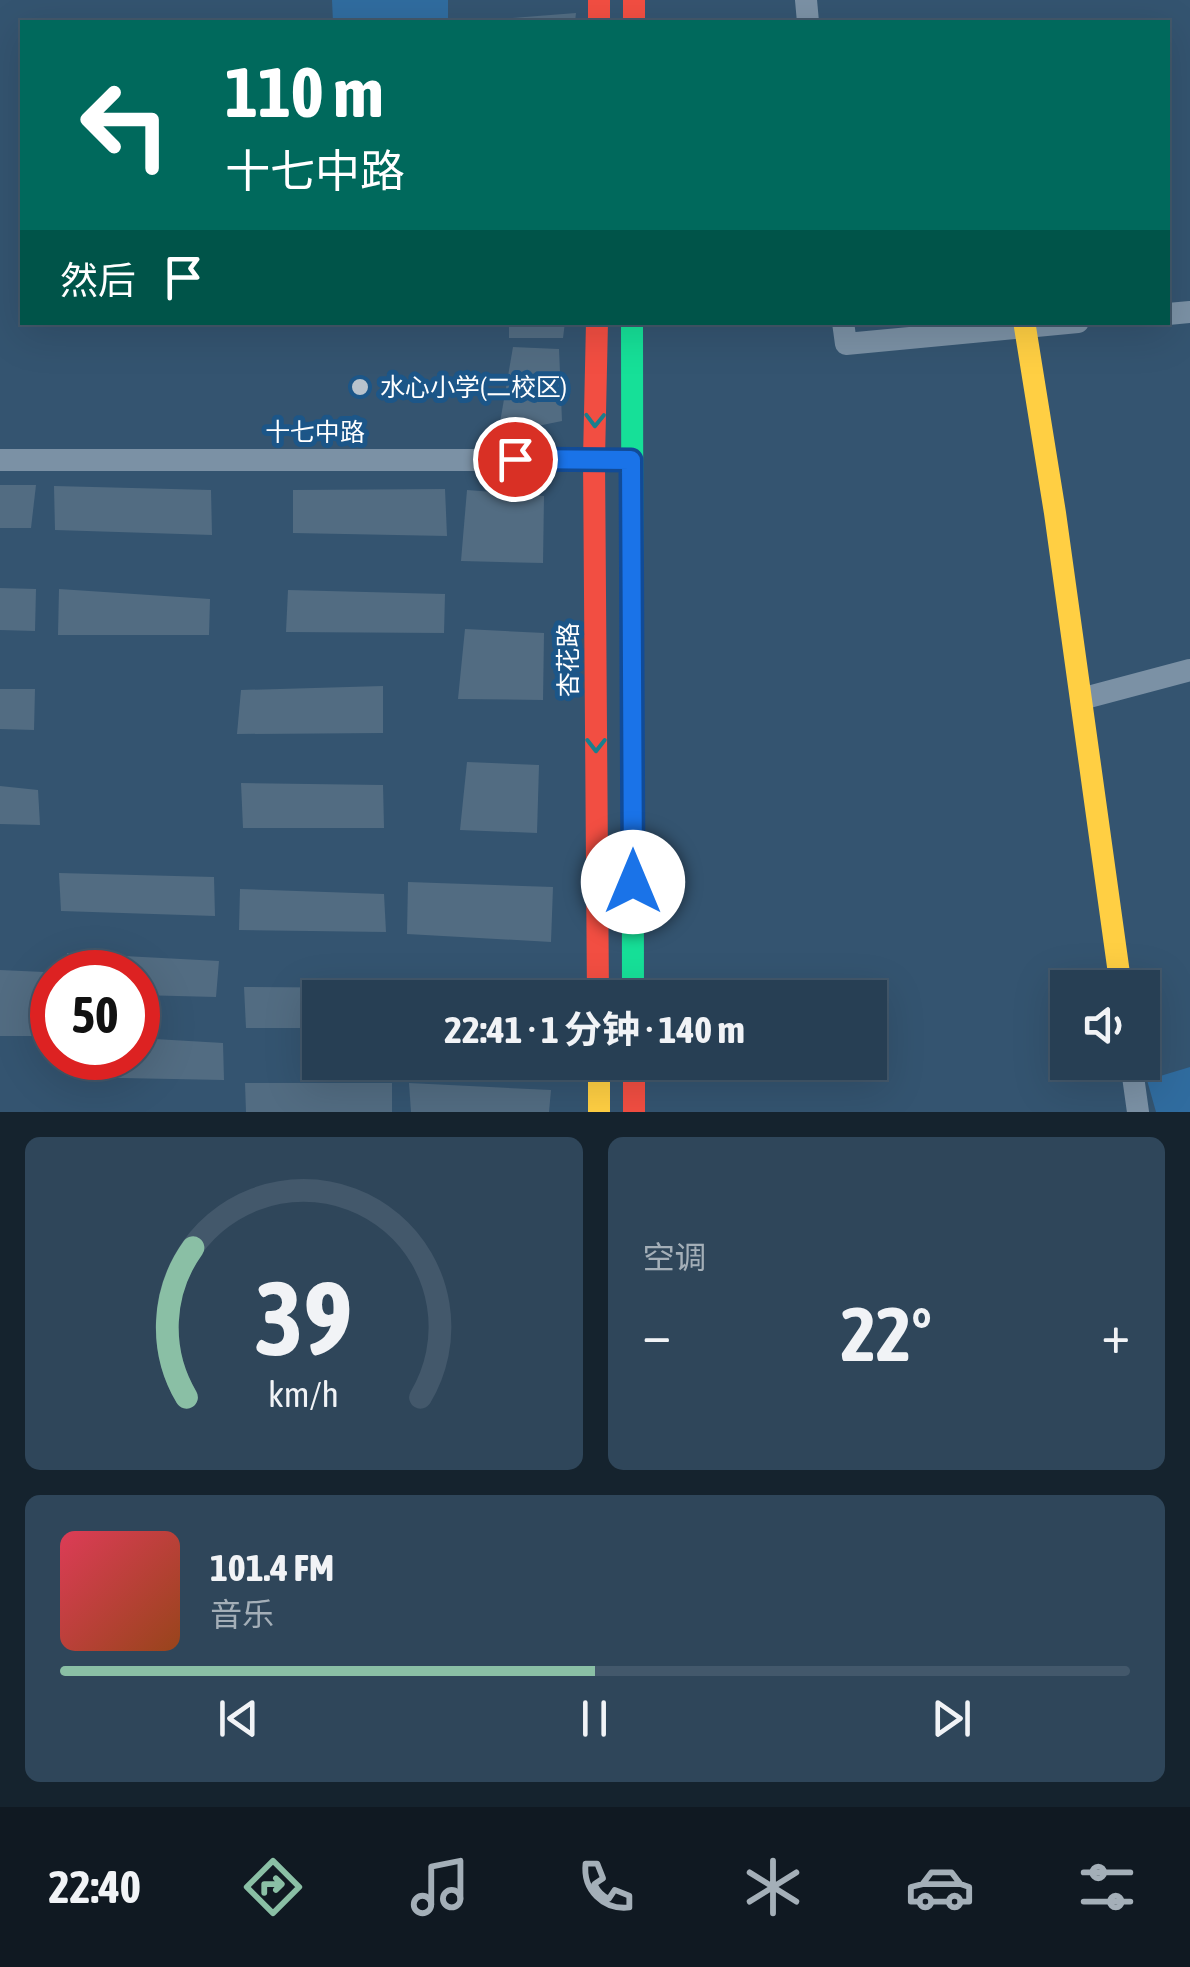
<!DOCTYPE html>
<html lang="zh">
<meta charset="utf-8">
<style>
body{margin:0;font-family:"Asap Condensed","Noto Sans SC",sans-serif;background:#2f465a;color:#f1f3f6;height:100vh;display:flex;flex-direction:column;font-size:38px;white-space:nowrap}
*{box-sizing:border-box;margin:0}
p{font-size:32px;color:#a4afb8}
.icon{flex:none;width:55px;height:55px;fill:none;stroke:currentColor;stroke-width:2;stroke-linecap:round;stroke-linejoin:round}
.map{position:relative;height:1112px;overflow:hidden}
.panel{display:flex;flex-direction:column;gap:25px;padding:25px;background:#15232e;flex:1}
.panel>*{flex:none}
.top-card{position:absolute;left:20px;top:20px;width:1150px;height:305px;border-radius:0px;box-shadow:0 10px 40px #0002,0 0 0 2px #43586b;background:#00695c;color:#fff;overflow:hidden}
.tools{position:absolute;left:1050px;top:970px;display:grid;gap:20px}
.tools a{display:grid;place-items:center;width:110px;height:110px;border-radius:0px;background:#273f54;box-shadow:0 10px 40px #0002,0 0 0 2px #43586b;font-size:50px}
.speed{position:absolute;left:30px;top:950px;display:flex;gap:20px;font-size:50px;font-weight:700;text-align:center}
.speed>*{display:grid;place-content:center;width:130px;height:130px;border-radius:50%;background:#273f54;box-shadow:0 10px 40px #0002,0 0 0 2px #43586b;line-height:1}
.speed .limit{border:15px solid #d22;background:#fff;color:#111}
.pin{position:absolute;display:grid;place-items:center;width:85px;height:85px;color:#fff;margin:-42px;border:5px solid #fff;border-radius:50%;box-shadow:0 2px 10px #0007}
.me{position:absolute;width:110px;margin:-55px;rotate:0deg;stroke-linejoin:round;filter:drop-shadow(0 0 8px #0008)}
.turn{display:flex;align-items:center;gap:35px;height:210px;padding:0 40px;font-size:45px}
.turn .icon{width:130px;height:130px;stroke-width:2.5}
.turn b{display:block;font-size:70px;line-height:85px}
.then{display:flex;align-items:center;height:95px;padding:0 40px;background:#0003;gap:20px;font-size:38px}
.big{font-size:75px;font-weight:700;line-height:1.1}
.panel .tile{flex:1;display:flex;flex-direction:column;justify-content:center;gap:15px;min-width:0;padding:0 35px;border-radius:15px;background:#2f465a}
.panel .dial{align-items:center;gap:0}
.dial svg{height:260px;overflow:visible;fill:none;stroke:#43586b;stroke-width:7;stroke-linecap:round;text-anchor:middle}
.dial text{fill:#f1f3f6;stroke:none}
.song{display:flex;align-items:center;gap:30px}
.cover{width:120px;height:120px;border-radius:15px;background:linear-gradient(135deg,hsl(350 70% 55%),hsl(20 70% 35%))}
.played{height:10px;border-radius:5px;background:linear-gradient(90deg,#8abfa5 50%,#43586b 50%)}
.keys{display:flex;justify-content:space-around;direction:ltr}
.heat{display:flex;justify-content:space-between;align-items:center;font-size:55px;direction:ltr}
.panel .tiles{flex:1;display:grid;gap:25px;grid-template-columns:1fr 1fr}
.tile:last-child{grid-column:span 2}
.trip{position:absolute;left:302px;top:980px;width:585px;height:100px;border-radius:0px;background:#273f54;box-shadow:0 10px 40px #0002,0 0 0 2px #43586b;font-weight:700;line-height:100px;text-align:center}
.tabs{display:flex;height:160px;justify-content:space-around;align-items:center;background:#101922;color:#a4afb8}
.tabs .icon{width:70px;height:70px}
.tabs .active{color:#8abfa5}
.tabs b{font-size:45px;color:#f1f3f6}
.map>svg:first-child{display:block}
.green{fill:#306c9f}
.building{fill:#526c82}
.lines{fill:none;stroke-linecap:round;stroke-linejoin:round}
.street{stroke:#7b91a5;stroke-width:22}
.fast{stroke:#16e098;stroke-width:22}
.slow{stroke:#ffcf43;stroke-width:22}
.jam{stroke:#f24e42;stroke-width:22}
.oneway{stroke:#1a7f8d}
.route-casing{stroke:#114b97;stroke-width:25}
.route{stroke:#1a73e8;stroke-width:18}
.poi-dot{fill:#b8c3cd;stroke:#1c5688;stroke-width:4}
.labels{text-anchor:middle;stroke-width:10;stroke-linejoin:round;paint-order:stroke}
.poi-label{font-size:25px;fill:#fff;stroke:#1c5688;text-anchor:start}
.street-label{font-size:25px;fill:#fff;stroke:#1c5688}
</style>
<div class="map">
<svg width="1190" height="1112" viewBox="0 0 1190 1112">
<rect width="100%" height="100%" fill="#345470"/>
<g class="green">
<polygon points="332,0 448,0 448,22 333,22"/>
<polygon points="1190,1067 1190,1112 1156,1112 1147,1080"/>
</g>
<g class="building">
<polygon points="576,13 575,22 512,22 512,18"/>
<polygon points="509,322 565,322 563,338 509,338"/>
<polygon points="513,347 559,349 562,421 498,434"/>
<polygon points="0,485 36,485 31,528 0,528"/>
<polygon points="54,486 211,490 212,535 55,530"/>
<polygon points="445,489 447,536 293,533 293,490"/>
<polygon points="467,490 544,496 543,563 461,561"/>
<polygon points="0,588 36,589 35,631 0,630"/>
<polygon points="59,589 210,599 209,635 58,635"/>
<polygon points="288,590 445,594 444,633 286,632"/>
<polygon points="465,629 544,633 543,700 458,699"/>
<polygon points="383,686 383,733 237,734 241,690"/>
<polygon points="0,689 35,689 34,730 0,729"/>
<polygon points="467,762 539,765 537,833 460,830"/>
<polygon points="241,783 383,785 384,828 243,828"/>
<polygon points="0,786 38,790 40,825 0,824"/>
<polygon points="59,873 214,877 215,916 61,911"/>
<polygon points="408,882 553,887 551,942 407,934"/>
<polygon points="240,889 384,894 386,932 239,930"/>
<polygon points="67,953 219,961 216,997 138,995 138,972 69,972"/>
<polygon points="0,970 44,972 40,1036 0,1036"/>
<polygon points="411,979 551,988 550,998 411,998"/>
<polygon points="244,987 390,988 390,998 320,998 320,1028 246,1028"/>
<polygon points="138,1038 223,1043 224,1080 70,1077 70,1058 138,1058"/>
<polygon points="245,1083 392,1083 392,1112 246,1112"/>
<polygon points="409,1083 551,1090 549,1112 411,1112"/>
</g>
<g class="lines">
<g class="street">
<polyline points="806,0 808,22"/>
<polyline points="1168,314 1190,312"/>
<polyline points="843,322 846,344 1078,322"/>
<polyline points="0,460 631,460"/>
<polyline points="1081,699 1190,670"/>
<polyline points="1131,1062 1138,1112"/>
</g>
<polyline class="fast" points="632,322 633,998"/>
<g class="slow">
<polyline points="1025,327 1055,513 1121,988"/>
<polyline points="599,1062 599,1112"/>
</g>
<g class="jam">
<polyline points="599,0 599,22"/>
<polyline points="634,0 634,22"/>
<polyline points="597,322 594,459 598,998"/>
<polyline points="634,1062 634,1112"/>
</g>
</g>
<defs><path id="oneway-chevron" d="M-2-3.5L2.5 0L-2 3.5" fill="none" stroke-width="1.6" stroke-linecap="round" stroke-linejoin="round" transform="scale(2.5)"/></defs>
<g class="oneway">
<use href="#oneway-chevron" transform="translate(595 420) rotate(91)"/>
<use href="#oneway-chevron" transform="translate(596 745) rotate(90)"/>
</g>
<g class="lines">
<defs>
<polyline id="route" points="515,459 631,460 633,882"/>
</defs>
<use href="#route" class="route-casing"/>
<use href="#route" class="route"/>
</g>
<circle class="poi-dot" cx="360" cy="387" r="10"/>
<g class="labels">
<g class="poi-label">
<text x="380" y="396">水心小学(二校区)</text>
</g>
<g class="street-label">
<text x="315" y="441">十七中路</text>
<text transform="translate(568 660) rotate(-90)" y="9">杏花路</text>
</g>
</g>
</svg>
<div class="tools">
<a><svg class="icon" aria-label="sound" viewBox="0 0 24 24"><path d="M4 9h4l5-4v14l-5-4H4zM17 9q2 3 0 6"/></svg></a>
</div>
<div class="speed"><div class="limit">50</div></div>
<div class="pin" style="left:515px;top:459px;background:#d93025"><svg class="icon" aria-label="arrive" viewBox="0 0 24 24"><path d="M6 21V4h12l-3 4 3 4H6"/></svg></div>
<svg class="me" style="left:633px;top:882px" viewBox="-20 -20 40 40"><circle r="19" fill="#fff"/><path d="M0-13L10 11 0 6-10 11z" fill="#1a73e8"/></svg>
<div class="trip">22:41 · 1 分钟 · 140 m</div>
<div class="top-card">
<div class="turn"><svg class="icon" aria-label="left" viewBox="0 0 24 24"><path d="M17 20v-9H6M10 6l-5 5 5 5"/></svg><div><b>110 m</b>十七中路</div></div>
<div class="then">然后<svg class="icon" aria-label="arrive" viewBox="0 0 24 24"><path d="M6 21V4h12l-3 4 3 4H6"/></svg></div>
</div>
</div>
<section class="panel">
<div class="tiles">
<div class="tile dial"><svg viewBox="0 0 100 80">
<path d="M14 69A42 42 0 1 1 86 69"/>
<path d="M14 69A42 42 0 0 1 16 23" stroke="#8abfa5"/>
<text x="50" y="56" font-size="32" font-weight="700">39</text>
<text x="50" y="72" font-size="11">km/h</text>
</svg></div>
<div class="tile"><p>空调</p>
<div class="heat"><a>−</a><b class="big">22°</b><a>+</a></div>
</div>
<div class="tile">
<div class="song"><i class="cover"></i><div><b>101.4 FM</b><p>音乐</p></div></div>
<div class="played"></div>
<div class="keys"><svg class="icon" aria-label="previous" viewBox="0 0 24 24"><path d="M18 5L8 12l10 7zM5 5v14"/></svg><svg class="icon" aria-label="pause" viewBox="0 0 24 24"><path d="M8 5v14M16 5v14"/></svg><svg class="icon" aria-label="next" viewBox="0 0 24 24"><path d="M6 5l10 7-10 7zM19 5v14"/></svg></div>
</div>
</div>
</section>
<nav class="tabs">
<b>22:40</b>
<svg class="icon active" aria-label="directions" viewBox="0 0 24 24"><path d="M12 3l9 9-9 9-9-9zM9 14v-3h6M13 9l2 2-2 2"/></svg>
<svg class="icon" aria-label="music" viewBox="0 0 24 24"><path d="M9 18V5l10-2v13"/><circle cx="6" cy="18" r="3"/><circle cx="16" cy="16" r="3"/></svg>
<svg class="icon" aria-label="phone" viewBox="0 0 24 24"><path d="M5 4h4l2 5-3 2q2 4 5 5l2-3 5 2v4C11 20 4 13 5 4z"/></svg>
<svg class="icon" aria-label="climate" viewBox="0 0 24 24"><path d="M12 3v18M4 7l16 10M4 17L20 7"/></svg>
<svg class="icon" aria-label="car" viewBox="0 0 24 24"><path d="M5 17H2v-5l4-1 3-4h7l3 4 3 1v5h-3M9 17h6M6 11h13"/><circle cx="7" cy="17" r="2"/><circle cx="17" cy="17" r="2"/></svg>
<svg class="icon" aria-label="filters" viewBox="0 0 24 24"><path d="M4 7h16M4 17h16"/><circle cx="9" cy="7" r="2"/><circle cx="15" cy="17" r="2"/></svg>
</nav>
